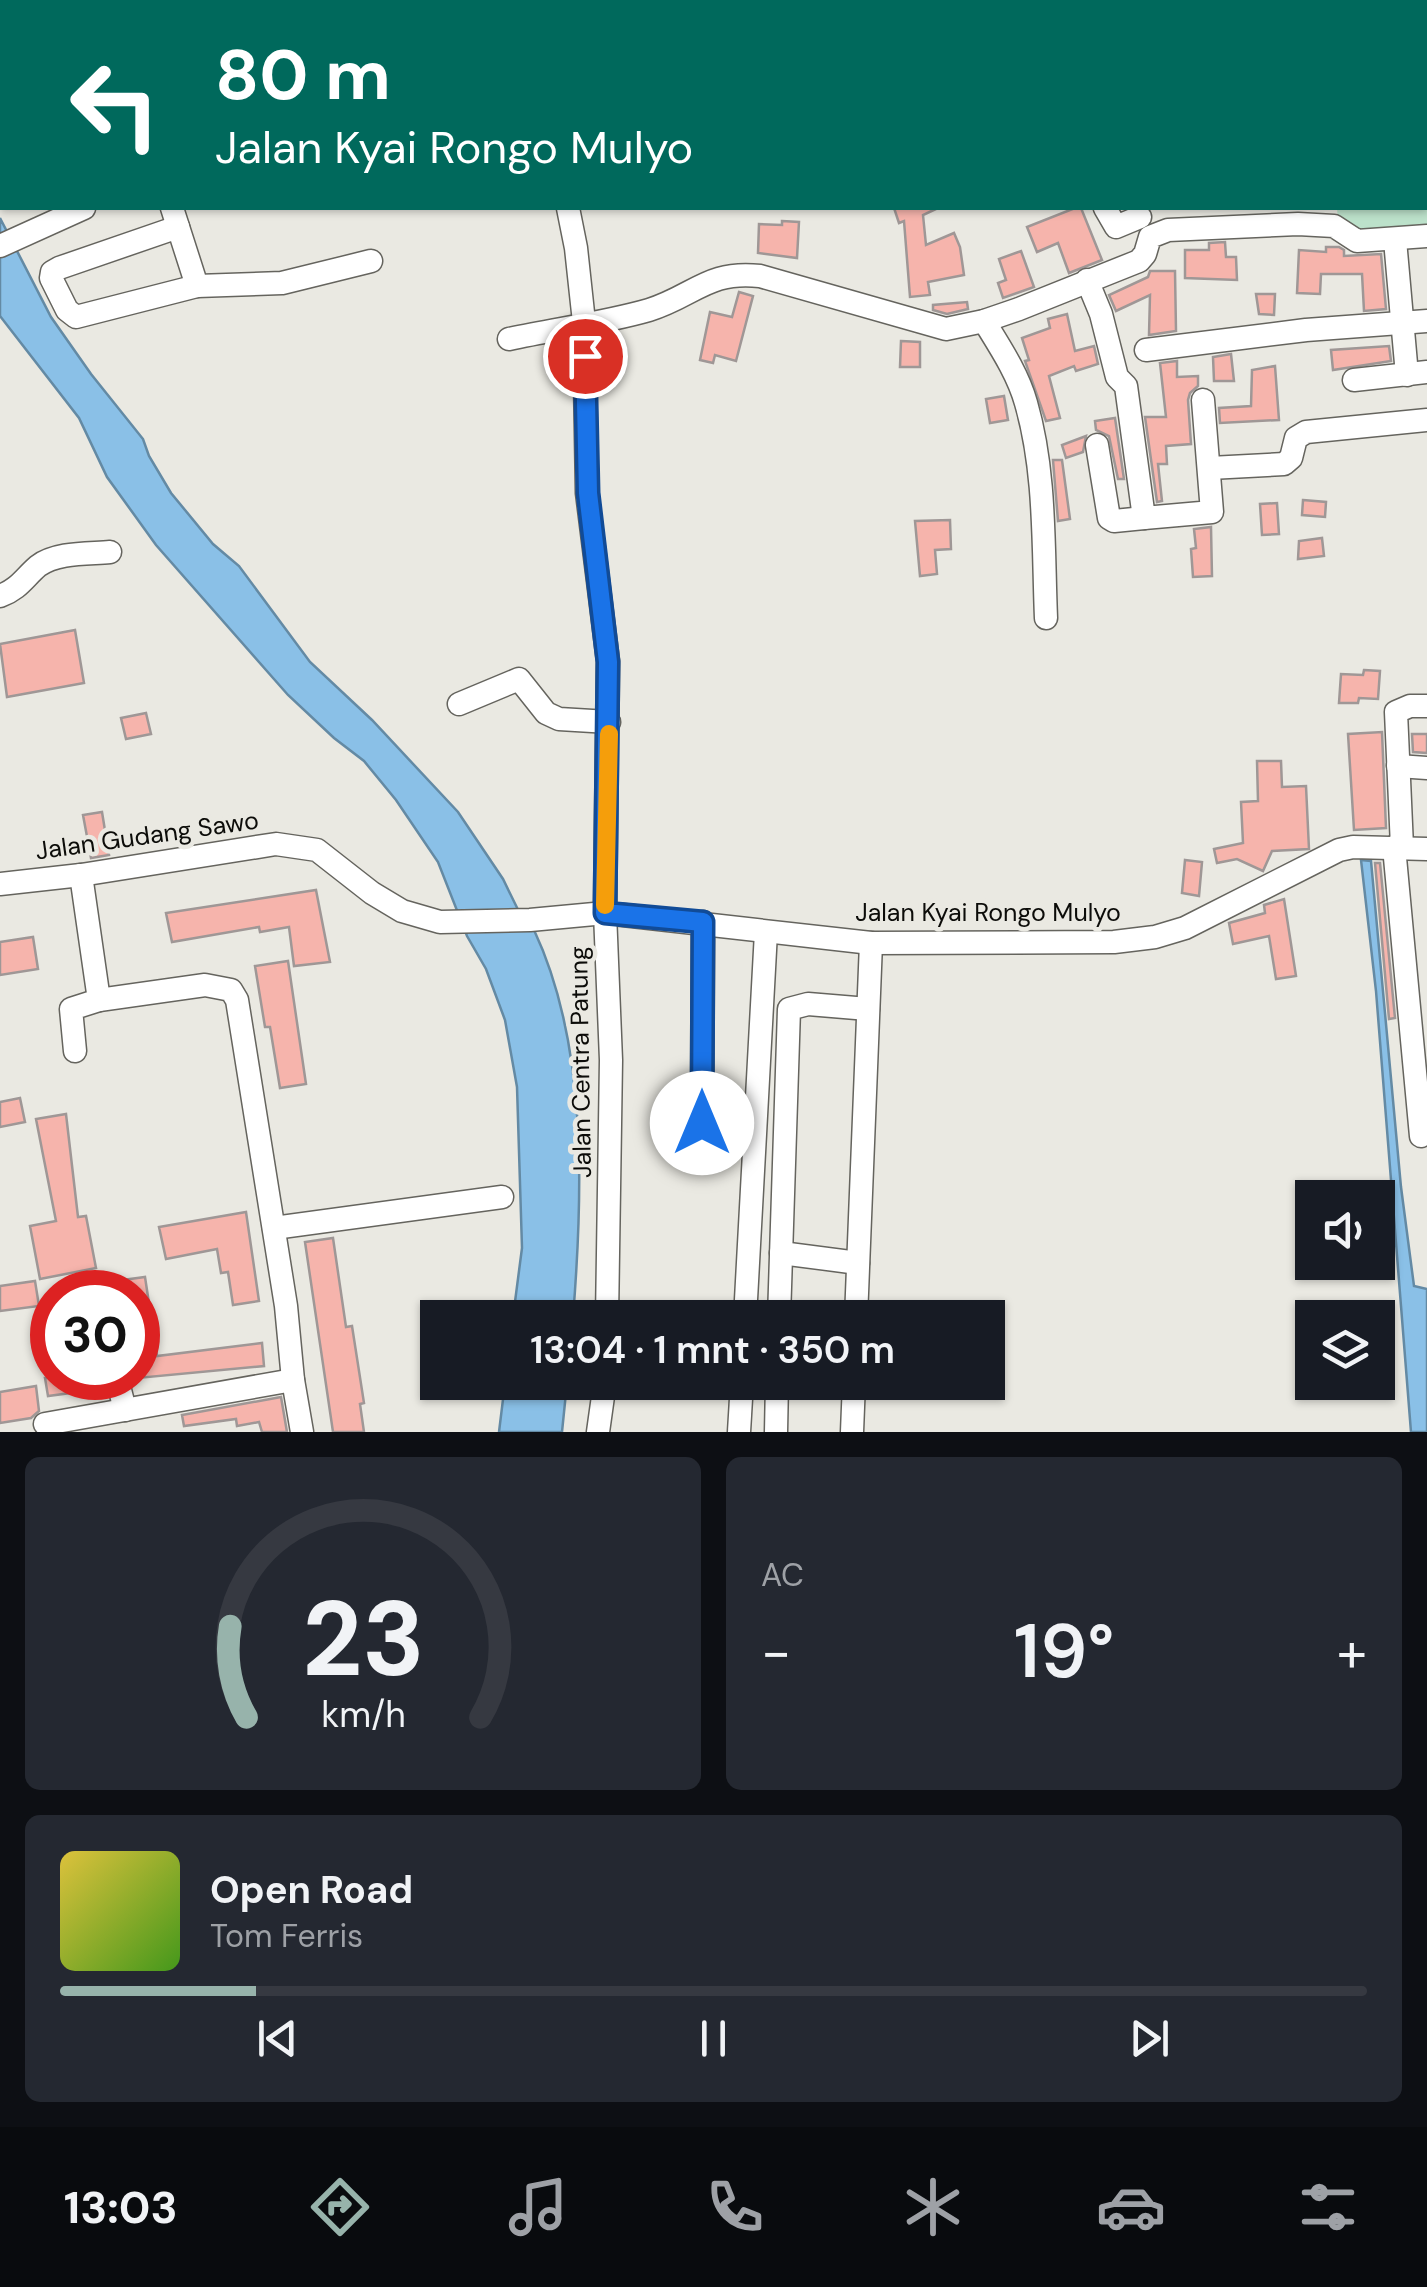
<!DOCTYPE html>
<html lang="id">
<meta charset="utf-8">
<style>
body{margin:0;font-family:"DM Sans",sans-serif;background:#242831;color:#f1f3f6;height:100vh;display:flex;flex-direction:column;font-size:38px;white-space:nowrap}
*{box-sizing:border-box;margin:0}
p{font-size:32px;color:#9ea1a6}
.icon{flex:none;width:55px;height:55px;fill:none;stroke:currentColor;stroke-width:2;stroke-linecap:round;stroke-linejoin:round}
.map{position:relative;height:1432px;overflow:hidden}
.drawer{display:flex;flex-direction:column;gap:25px;padding:25px;background:#0d0f14;flex:1}
.drawer>*{flex:none}
.banner{position:absolute;left:0px;top:0px;width:1428px;height:210px;box-shadow:0 2px 8px #0004;background:#00695c;color:#fff;overflow:hidden}
.buttons{position:absolute;left:1295px;top:1180px;display:grid;gap:20px}
.buttons a{display:grid;place-items:center;width:100px;height:100px;border-radius:0px;background:#171b24;box-shadow:0 2px 8px #0004;font-size:50px}
.speed{position:absolute;left:30px;top:1270px;display:flex;gap:20px;font-size:50px;font-weight:700;text-align:center}
.speed>*{display:grid;place-content:center;width:130px;height:130px;border-radius:50%;background:#171b24;box-shadow:0 2px 8px #0004;line-height:1}
.speed .limit{border:15px solid #d22;background:#fff;color:#111}
.pin{position:absolute;display:grid;place-items:center;width:85px;height:85px;color:#fff;margin:-42px;border:5px solid #fff;border-radius:50%;box-shadow:0 2px 10px #0007}
.me{position:absolute;width:110px;margin:-55px;rotate:0deg;stroke-linejoin:round;filter:drop-shadow(0 0 8px #0008)}
.turn{display:flex;align-items:center;gap:35px;height:210px;padding:0 50px;font-size:45px}
.turn .icon{width:130px;height:130px;stroke-width:2.5}
.turn b{display:block;font-size:70px;line-height:85px}
.big{font-size:75px;font-weight:600;line-height:1.1}
.drawer .card{flex:1;display:flex;flex-direction:column;justify-content:center;gap:15px;min-width:0;padding:0 35px;border-radius:15px;background:#242831}
.drawer .dial{align-items:center;gap:0}
.dial svg{height:260px;overflow:visible;fill:none;stroke:#363941;stroke-width:7;stroke-linecap:round;text-anchor:middle}
.dial text{fill:#f1f3f6;stroke:none}
.song{display:flex;align-items:center;gap:30px}
.cover{width:120px;height:120px;border-radius:15px;background:linear-gradient(135deg,hsl(50 70% 55%),hsl(100 70% 35%))}
.played{height:10px;border-radius:5px;background:linear-gradient(90deg,#97b3ab 15%,#363941 15%)}
.keys{display:flex;justify-content:space-around;direction:ltr}
.heat{display:flex;justify-content:space-between;align-items:center;font-size:55px;direction:ltr}
.drawer .tiles{flex:1;display:grid;gap:25px;grid-template-columns:1fr 1fr}
.card:last-child{grid-column:span 2}
.trip{position:absolute;left:420px;top:1300px;width:585px;height:100px;border-radius:0px;background:#171b24;box-shadow:0 2px 8px #0004;font-weight:600;line-height:100px;text-align:center}
.tabs{display:flex;height:160px;justify-content:space-around;align-items:center;background:#090b0e;color:#9ea1a6}
.tabs .icon{width:70px;height:70px}
.tabs .on{color:#97b3ab}
.tabs b{font-size:45px;color:#f1f3f6}
.map>svg:first-child{display:block}
.green{fill:#bce1ca}
.water{fill:#8ac0e7;stroke:#648aa4;stroke-width:2.5}
.building{fill:#f6b4ac;stroke:#9f9796;stroke-width:2.5}
.lines{fill:none;stroke-linecap:round;stroke-linejoin:round}
.minor-casing{stroke:#65645e;stroke-width:25}
.path{stroke:#999892;stroke-width:2.5;stroke-dasharray:2.5 8;stroke-linecap:butt}
.minor{stroke:#fff;stroke-width:22}
.route-casing{stroke:#114b97;stroke-width:25}
.route{stroke:#1a73e8;stroke-width:18}
.slow{stroke:#f59e0b;stroke-width:18}
.labels{text-anchor:middle;stroke-width:9;stroke-linejoin:round;paint-order:stroke}
.street-label{font-size:25px;fill:#0c0c09;stroke:#eae9e2}
</style>
<div class="map">
<svg width="1427" height="1432" viewBox="0 0 1427 1432">
<rect width="100%" height="100%" fill="#eae9e2"/>
<polygon class="green" points="1427,142 1427,231 1361,236 1338,222 1337,208 1425,208"/>
<g class="water">
<path d="M0,218L51,317L91,374L143,439L149,456L171,493L213,544L239,566L310,662L372,720L458,812L503,879L525,924L534,930C588,1045 583,1193 573,1317H513L522,1248L517,1087L505,1020L486,969L467,936L438,862L396,800L364,761L334,738L288,695L156,545L107,477L79,418L0,316Z"/>
<polygon points="1361,860 1371,861 1401,1187 1414,1286 1427,1289 1427,1432 1411,1432 1376,991"/>
<polygon points="505,1383 567,1383 562,1432 499,1432"/>
</g>
<g class="building">
<polygon points="894,208 938,208 923,215 926,245 954,233 960,247 964,275 928,282 930,295 910,297 904,221 899,223"/>
<polygon points="1075,208 1081,208 1102,260 1069,273 1058,243 1037,252 1027,227"/>
<polygon points="782,221 799,222 797,258 758,253 759,224 782,225"/>
<polygon points="1225,242 1226,257 1236,257 1237,280 1185,278 1185,250 1209,250 1209,243"/>
<polygon points="1326,247 1339,247 1344,250 1344,256 1381,254 1386,309 1364,311 1362,274 1321,274 1320,294 1297,293 1299,250 1326,252"/>
<polygon points="1021,251 1034,287 1003,298 998,283 1006,280 999,259"/>
<polygon points="1150,271 1175,271 1176,331 1149,335 1150,295 1116,311 1109,295 1148,277"/>
<polygon points="739,292 753,296 736,361 715,355 713,363 700,360 710,312 732,317"/>
<polygon points="1256,294 1275,294 1274,315 1259,314"/>
<polygon points="967,302 968,309 947,314 933,310 933,305"/>
<polygon points="1067,314 1075,351 1094,346 1098,364 1076,371 1074,366 1049,376 1060,418 1046,421 1025,361 1029,360 1022,338 1050,328 1048,319"/>
<polygon points="901,341 920,342 920,367 900,367"/>
<polygon points="1389,346 1391,361 1333,370 1331,350"/>
<polygon points="1231,354 1234,381 1214,381 1213,357"/>
<polygon points="1177,361 1177,377 1198,376 1198,386 1190,393 1188,400 1191,444 1166,446 1167,464 1158,464 1162,501 1157,502 1145,417 1166,417 1160,363"/>
<polygon points="1275,366 1279,420 1220,423 1219,408 1251,406 1252,370"/>
<polygon points="1004,396 1008,420 990,423 986,399"/>
<polygon points="1115,418 1124,479 1118,479 1109,436 1096,430 1095,421"/>
<polygon points="1086,436 1083,452 1066,458 1062,445"/>
<polygon points="1053,460 1062,460 1070,519 1058,521"/>
<polygon points="1303,500 1326,502 1325,517 1302,515"/>
<polygon points="1277,503 1279,534 1262,535 1260,504"/>
<polygon points="950,520 951,549 935,550 937,574 920,576 915,521"/>
<polygon points="1211,527 1212,576 1193,577 1191,549 1196,548 1194,529"/>
<polygon points="1322,538 1324,556 1298,559 1299,541"/>
<polygon points="75,630 84,683 7,697 0,644"/>
<polygon points="1364,670 1380,671 1378,699 1359,698 1358,703 1339,703 1341,674 1363,675"/>
<polygon points="146,713 151,734 126,739 121,718"/>
<polygon points="1382,732 1386,828 1354,830 1348,734"/>
<polygon points="1412,734 1427,734 1427,753 1413,752"/>
<polygon points="1257,761 1281,761 1282,787 1306,786 1309,849 1272,851 1263,871 1237,859 1217,863 1214,849 1243,843 1241,802 1258,801"/>
<polygon points="102,812 109,855 91,858 83,815"/>
<polygon points="1185,860 1202,862 1199,896 1182,893"/>
<polygon points="1375,863 1380,863 1395,1018 1389,1019"/>
<polygon points="316,890 330,962 294,966 289,927 260,932 259,927 172,942 166,913"/>
<polygon points="1284,899 1296,976 1276,979 1269,936 1233,944 1229,923 1265,913 1264,905"/>
<polygon points="33,937 38,969 0,975 0,942"/>
<polygon points="288,961 306,1084 280,1088 270,1027 265,1027 255,966"/>
<polygon points="20,1098 25,1122 0,1127 0,1102"/>
<polygon points="66,1114 78,1217 86,1216 96,1268 40,1279 30,1226 56,1221 36,1119"/>
<polygon points="246,1212 259,1301 233,1305 228,1272 221,1273 217,1249 166,1259 159,1227"/>
<polygon points="333,1238 346,1327 352,1326 364,1403 360,1404 364,1432 333,1432 305,1242"/>
<polygon points="145,1277 157,1356 262,1343 264,1366 138,1378 138,1292 117,1292 115,1281"/>
<polygon points="35,1281 39,1306 0,1311 0,1286"/>
<polygon points="45,1378 100,1378 101,1389 48,1396"/>
<polygon points="36,1386 39,1411 31,1418 0,1423 0,1392"/>
<polygon points="281,1397 287,1432 262,1432 259,1422 237,1426 236,1419 184,1426 182,1415"/>
</g>
<g class="lines">
<defs>
<g id="minor">
<polyline points="85,0 85,2"/>
<polyline points="517,0 518,2"/>
<polyline points="1078,0 1081,2"/>
<polyline points="172,208 197,286 282,283 371,261"/>
<polyline points="568,208 576,248 584,322 587,493 608,661 605,913 611,1060 607,1318"/>
<polyline points="1105,208 1116,227 1140,217"/>
<polyline points="178,227 59,268 52,272 51,278 67,310 76,317 197,286"/>
<polyline points="1395,240 1407,375"/>
<polyline points="0,246 84,208"/>
<polyline points="1087,280 1101,314 1117,377 1126,386 1144,518 1212,512 1203,400"/>
<path d="M984,321C1000,347 1018,374 1026,403C1046,472 1043,547 1046,618"/>
<path d="M509,339C555,329 604,323 649,310C694,296 708,270 760,276L946,329L984,321L1019,309L1139,261L1145,254L1150,237L1168,230L1298,224L1334,226L1357,241L1427,236"/>
<polyline points="1146,350 1306,330 1427,321"/>
<polyline points="1354,380 1427,372"/>
<polyline points="1097,445 1109,518 1114,521 1144,518"/>
<polyline points="1210,468 1284,464 1291,458 1296,438 1306,432 1427,420"/>
<path d="M0,596C19,589 24,578 38,566C57,552 88,554 110,552"/>
<polyline points="459,704 519,679 546,713 559,719 609,722"/>
<polyline points="1398,766 1427,768"/>
<polyline points="1394,847 1421,1136"/>
<polyline points="1402,847 1396,712 1410,706 1427,706"/>
<polyline points="0,884 81,875 276,844 317,850 372,893 402,911 440,922 530,920 605,913 871,943 1114,942 1155,937 1185,928 1339,850 1353,847 1427,849"/>
<polyline points="99,1000 205,985 231,990 237,1000 286,1306 293,1380 302,1432"/>
<polyline points="75,1051 71,1009 99,1000 81,875"/>
<polyline points="702,1123 703,922"/>
<polyline points="274,1228 502,1197"/>
<polyline points="781,1253 858,1263"/>
<polyline points="745,1318 766,932"/>
<polyline points="779,1318 789,1009 808,1004 868,1009"/>
<polyline points="856,1318 871,943"/>
<polyline points="117,1378 125,1410"/>
<polyline points="45,1424 293,1380"/>
<polyline points="598,1432 605,1382"/>
<polyline points="739,1432 742,1382"/>
<polyline points="776,1432 777,1382"/>
<polyline points="852,1432 854,1382"/>
</g>
</defs>
<use href="#minor" class="minor-casing"/>
<polyline class="path" points="294,0 295,2"/>
<use href="#minor" class="minor"/>
</g>
<g class="lines">
<defs>
<polyline id="route" points="585,356 588,493 608,662 605,913 703,922 702,1123"/>
</defs>
<use href="#route" class="route-casing"/>
<use href="#route" class="route"/>
<polyline class="slow" points="605,905 609,734"/>
</g>
<g class="labels">
<g class="street-label">
<text transform="translate(147 835) rotate(-8)" y="9">Jalan Gudang Sawo</text>
<text x="988" y="921">Jalan Kyai Rongo Mulyo</text>
<text transform="translate(580 1062) rotate(-91)" y="9">Jalan Centra Patung</text>
</g>
</g>
</svg>
<div class="buttons">
<a><svg class="icon" aria-label="sound" viewBox="0 0 24 24"><path d="M4 9h4l5-4v14l-5-4H4zM17 9q2 3 0 6"/></svg></a>
<a><svg class="icon" aria-label="layers" viewBox="0 0 24 24"><path d="M12 4l9 5-9 5-9-5zM3 14l9 5 9-5"/></svg></a>
</div>
<div class="speed"><div class="limit">30</div></div>
<div class="pin" style="left:585px;top:356px;background:#d93025"><svg class="icon" aria-label="arrive" viewBox="0 0 24 24"><path d="M6 21V4h12l-3 4 3 4H6"/></svg></div>
<svg class="me" style="left:702px;top:1123px" viewBox="-20 -20 40 40"><circle r="19" fill="#fff"/><path d="M0-13L10 11 0 6-10 11z" fill="#1a73e8"/></svg>
<div class="trip">13:04 · 1 mnt · 350 m</div>
<div class="banner">
<div class="turn"><svg class="icon" aria-label="left" viewBox="0 0 24 24"><path d="M17 20v-9H6M10 6l-5 5 5 5"/></svg><div><b>80 m</b>Jalan Kyai Rongo Mulyo</div></div>
</div>
</div>
<section class="drawer">
<div class="tiles">
<div class="card dial"><svg viewBox="0 0 100 80">
<path d="M14 69A42 42 0 1 1 86 69"/>
<path d="M14 69A42 42 0 0 1 9 41" stroke="#97b3ab"/>
<text x="50" y="56" font-size="32" font-weight="700">23</text>
<text x="50" y="72" font-size="11">km/h</text>
</svg></div>
<div class="card"><p>AC</p>
<div class="heat"><a>−</a><b class="big">19°</b><a>+</a></div>
</div>
<div class="card">
<div class="song"><i class="cover"></i><div><b>Open Road</b><p>Tom Ferris</p></div></div>
<div class="played"></div>
<div class="keys"><svg class="icon" aria-label="previous" viewBox="0 0 24 24"><path d="M18 5L8 12l10 7zM5 5v14"/></svg><svg class="icon" aria-label="pause" viewBox="0 0 24 24"><path d="M8 5v14M16 5v14"/></svg><svg class="icon" aria-label="next" viewBox="0 0 24 24"><path d="M6 5l10 7-10 7zM19 5v14"/></svg></div>
</div>
</div>
</section>
<nav class="tabs">
<b>13:03</b>
<svg class="icon on" aria-label="directions" viewBox="0 0 24 24"><path d="M12 3l9 9-9 9-9-9zM9 14v-3h6M13 9l2 2-2 2"/></svg>
<svg class="icon" aria-label="music" viewBox="0 0 24 24"><path d="M9 18V5l10-2v13"/><circle cx="6" cy="18" r="3"/><circle cx="16" cy="16" r="3"/></svg>
<svg class="icon" aria-label="phone" viewBox="0 0 24 24"><path d="M5 4h4l2 5-3 2q2 4 5 5l2-3 5 2v4C11 20 4 13 5 4z"/></svg>
<svg class="icon" aria-label="climate" viewBox="0 0 24 24"><path d="M12 3v18M4 7l16 10M4 17L20 7"/></svg>
<svg class="icon" aria-label="car" viewBox="0 0 24 24"><path d="M5 17H2v-5l4-1 3-4h7l3 4 3 1v5h-3M9 17h6M6 11h13"/><circle cx="7" cy="17" r="2"/><circle cx="17" cy="17" r="2"/></svg>
<svg class="icon" aria-label="filters" viewBox="0 0 24 24"><path d="M4 7h16M4 17h16"/><circle cx="9" cy="7" r="2"/><circle cx="15" cy="17" r="2"/></svg>
</nav>
